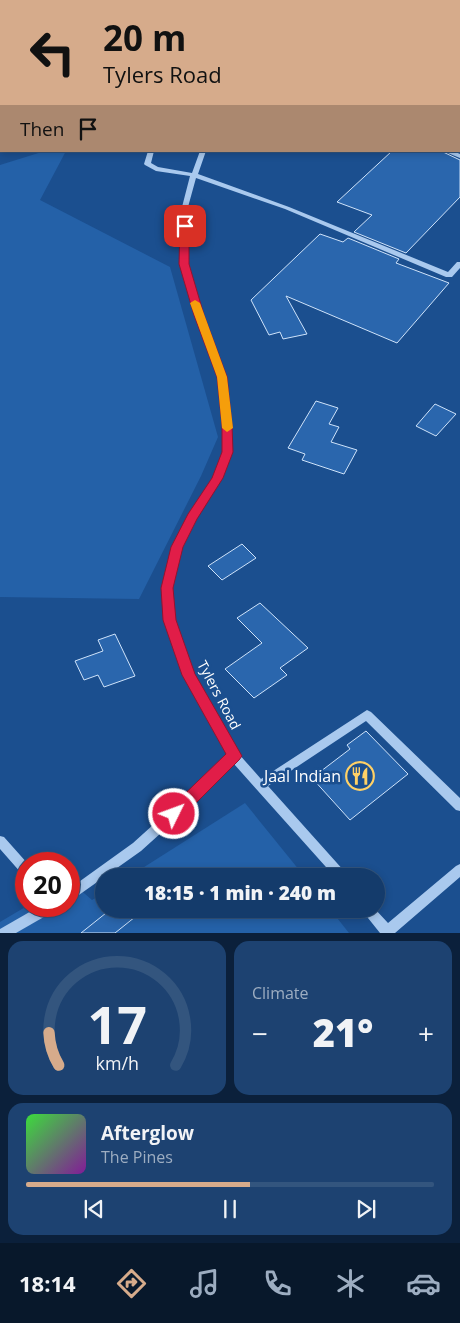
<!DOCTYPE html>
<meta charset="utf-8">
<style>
body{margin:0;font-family:"Open Sans",sans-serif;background:#1d4271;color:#f1f3f6;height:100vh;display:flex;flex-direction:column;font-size:19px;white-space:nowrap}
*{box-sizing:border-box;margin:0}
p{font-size:16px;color:#9dadc1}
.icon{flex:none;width:28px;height:28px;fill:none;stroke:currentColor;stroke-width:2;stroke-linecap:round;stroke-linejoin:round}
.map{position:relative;height:933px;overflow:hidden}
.sheet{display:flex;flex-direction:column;gap:8px;padding:8px;background:#0b203b;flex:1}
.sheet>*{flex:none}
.guide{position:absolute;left:0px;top:0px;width:460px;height:152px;box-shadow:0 2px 8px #0003,0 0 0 1px #33557e;background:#d6ab8b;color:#111;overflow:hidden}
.speed{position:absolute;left:15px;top:852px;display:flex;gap:10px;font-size:25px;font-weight:700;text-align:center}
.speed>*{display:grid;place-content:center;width:65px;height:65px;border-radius:50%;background:#143b6b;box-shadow:0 2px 8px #0003,0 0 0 1px #33557e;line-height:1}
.speed .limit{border:8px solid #d22;background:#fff;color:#111}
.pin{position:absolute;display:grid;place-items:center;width:42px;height:42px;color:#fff;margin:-21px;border-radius:10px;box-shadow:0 2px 8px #0006}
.me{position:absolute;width:55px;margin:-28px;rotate:48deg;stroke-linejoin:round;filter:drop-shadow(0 0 4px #0008)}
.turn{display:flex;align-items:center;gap:18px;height:105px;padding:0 20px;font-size:22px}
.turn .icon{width:65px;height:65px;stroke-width:2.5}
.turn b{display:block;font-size:35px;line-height:42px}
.then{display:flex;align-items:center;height:48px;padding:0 20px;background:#0003;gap:10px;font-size:19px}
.big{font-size:38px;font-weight:800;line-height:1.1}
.sheet .widget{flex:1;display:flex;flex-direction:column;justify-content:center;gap:8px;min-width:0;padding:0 18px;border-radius:15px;background:#1d4271}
.sheet .dial{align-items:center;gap:0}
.dial svg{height:130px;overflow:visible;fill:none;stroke:#33557e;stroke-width:7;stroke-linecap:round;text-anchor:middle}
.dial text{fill:#f1f3f6;stroke:none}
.song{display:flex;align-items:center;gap:15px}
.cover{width:60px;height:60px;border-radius:8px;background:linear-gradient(135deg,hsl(120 70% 55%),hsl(290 70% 35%))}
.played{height:5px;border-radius:2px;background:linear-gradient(90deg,#d6ab8b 55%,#33557e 55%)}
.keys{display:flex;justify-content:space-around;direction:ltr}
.heat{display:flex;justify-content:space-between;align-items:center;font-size:28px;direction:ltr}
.sheet .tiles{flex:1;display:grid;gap:8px;grid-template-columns:1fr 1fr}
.widget:last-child{grid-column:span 2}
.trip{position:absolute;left:95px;top:868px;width:290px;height:50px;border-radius:25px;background:#143b6b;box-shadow:0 2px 8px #0003,0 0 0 1px #33557e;font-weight:800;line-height:50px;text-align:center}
.dock{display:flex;height:80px;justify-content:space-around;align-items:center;background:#08182b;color:#9dadc1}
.dock .icon{width:35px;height:35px}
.dock .on{color:#d6ab8b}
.dock b{font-size:22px;color:#f1f3f6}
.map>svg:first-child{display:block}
.green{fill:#2461a8}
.building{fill:#2a66ad;stroke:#cfe3fa}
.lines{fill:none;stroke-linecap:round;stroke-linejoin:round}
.minor{fill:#a9c9ee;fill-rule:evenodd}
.route{fill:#e11d48;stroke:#92132f}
.slow{fill:#f59e0b}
.labels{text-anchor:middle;stroke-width:5;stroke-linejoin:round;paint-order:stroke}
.street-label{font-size:14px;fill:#fff;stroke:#1b4f8f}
.near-poi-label{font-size:16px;fill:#fff;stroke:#1b4f8f;text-anchor:end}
</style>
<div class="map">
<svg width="460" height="933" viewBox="0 0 460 933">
<rect width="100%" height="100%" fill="#1b4f8f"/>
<g class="green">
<polygon points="45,151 66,151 40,200 170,267 218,437 201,476 139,599 0,597 0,165"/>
<polygon points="245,803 304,876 130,876"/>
<polygon points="70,881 92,900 104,893 104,909 330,909 349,933 0,933 0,922 27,906 69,906"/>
</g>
<g class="building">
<polygon points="392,151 441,151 460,160 460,197 406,253 354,232 372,215 337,202"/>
<polygon points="320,234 343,242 348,238 399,259 396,263 449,283 397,343 286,296 307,334 283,339 280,332 269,335 251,300"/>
<polygon points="316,401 338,408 329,424 339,427 331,442 357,450 344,474 302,460 305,454 288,448"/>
<polygon points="435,404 456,414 436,436 416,426"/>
<polygon points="242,544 256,558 222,580 208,566"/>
<polygon points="260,603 308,648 280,668 287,675 254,698 225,669 262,643 237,618"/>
<polygon points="115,634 135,676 104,687 98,675 84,680 75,661 103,651 98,640"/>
<polygon points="366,731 408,774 350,820 312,778 350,749 347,745"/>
<polygon points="111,909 145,909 115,933 81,933"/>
</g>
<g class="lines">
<g class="minor">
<polygon points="0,18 1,19 1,23 0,22"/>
<rect x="459" y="74" width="1" height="4"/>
<rect x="0" y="135" width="1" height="5"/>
<polygon points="148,151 154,151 151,163 158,167 192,173 200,151 206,151 198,174 289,207 448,272 457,262 460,262 460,268 452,277 446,277 285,209 196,178 188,207 188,264 203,315 226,377 231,425 231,452 221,479 196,519 182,547 172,588 174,620 194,674 238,753 261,779 367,710 371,712 460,798 460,811 456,810 366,721 268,786 345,872 347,876 334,876 234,764 203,795 141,851 69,902 69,889 133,843 195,787 228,755 184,675 164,620 162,588 172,547 190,515 213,478 223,452 223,425 218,377 195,315 180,264 182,207 190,176 156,171 145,165 144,164"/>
<polygon points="443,151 453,151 460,154 460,158"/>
<polygon points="0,836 4,837 28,864 26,864 26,876 22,874 0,849"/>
<polygon points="460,864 460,877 395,933 380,933 364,913 362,909 375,909 388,923 456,866"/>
<polygon points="40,906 58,906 56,910 16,933 0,933 0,929"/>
</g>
</g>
<polygon class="route" points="185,223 189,226 189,264 204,315 227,377 232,425 233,452 223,478 197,519 183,547 173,588 176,620 195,674 242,756 239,760 180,819 174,821 169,819 167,814 169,809 226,754 182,675 163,620 161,588 171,547 188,514 212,478 222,452 222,425 217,377 194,315 179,264 180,226"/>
<polygon class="slow" points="195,300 200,303 227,377 233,428 227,432 222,428 217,377 190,303"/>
<defs>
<symbol id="restaurant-ring" viewBox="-11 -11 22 22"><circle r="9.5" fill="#1b4f8f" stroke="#ffd166" stroke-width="1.5"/><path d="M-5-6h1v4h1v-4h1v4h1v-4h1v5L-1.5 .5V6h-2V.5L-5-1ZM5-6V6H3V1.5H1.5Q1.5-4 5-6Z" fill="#ffd166"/></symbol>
</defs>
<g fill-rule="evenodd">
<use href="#restaurant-ring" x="344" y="760" width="32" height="32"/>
</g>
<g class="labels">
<g class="street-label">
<text transform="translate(219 695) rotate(62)" y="5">Tylers Road</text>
</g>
<g class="near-poi-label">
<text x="341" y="782">Jaal Indian</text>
</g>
</g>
</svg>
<div class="speed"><div class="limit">20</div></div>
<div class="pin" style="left:185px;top:226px;background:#d93025"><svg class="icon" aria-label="arrive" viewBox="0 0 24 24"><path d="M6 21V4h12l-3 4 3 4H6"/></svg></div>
<svg class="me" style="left:174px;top:814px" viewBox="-20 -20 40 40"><circle r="17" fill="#e11d48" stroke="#fff" stroke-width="3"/><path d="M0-11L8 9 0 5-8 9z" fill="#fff"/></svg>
<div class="trip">18:15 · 1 min · 240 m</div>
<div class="guide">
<div class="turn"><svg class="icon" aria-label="left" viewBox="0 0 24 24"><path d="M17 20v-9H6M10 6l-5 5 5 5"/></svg><div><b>20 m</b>Tylers Road</div></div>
<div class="then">Then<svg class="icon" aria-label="arrive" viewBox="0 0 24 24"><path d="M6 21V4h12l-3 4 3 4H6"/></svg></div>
</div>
</div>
<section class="sheet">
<div class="tiles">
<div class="widget dial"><svg viewBox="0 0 100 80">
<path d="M14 69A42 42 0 1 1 86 69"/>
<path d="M14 69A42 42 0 0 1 8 49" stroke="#d6ab8b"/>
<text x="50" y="56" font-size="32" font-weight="700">17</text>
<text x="50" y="72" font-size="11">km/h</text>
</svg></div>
<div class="widget"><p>Climate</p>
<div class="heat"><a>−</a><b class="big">21°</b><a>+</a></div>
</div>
<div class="widget">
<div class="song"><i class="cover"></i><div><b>Afterglow</b><p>The Pines</p></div></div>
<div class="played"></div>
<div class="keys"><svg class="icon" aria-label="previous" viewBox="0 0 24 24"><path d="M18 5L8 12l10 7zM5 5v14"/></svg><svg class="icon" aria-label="pause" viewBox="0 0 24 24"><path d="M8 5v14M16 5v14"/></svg><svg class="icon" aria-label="next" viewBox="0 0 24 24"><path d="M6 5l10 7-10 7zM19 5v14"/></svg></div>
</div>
</div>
</section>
<nav class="dock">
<b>18:14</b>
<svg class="icon on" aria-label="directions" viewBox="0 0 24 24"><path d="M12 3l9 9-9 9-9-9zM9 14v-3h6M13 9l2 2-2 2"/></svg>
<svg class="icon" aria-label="music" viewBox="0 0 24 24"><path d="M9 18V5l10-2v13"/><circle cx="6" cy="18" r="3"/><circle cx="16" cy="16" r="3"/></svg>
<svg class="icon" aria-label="phone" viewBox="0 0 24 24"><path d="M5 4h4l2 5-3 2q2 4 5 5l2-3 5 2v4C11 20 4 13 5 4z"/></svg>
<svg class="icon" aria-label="climate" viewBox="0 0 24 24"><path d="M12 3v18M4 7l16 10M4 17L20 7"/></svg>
<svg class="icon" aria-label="car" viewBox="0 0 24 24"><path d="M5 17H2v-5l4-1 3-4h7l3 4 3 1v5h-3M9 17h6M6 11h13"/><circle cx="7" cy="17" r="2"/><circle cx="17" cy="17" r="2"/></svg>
</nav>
